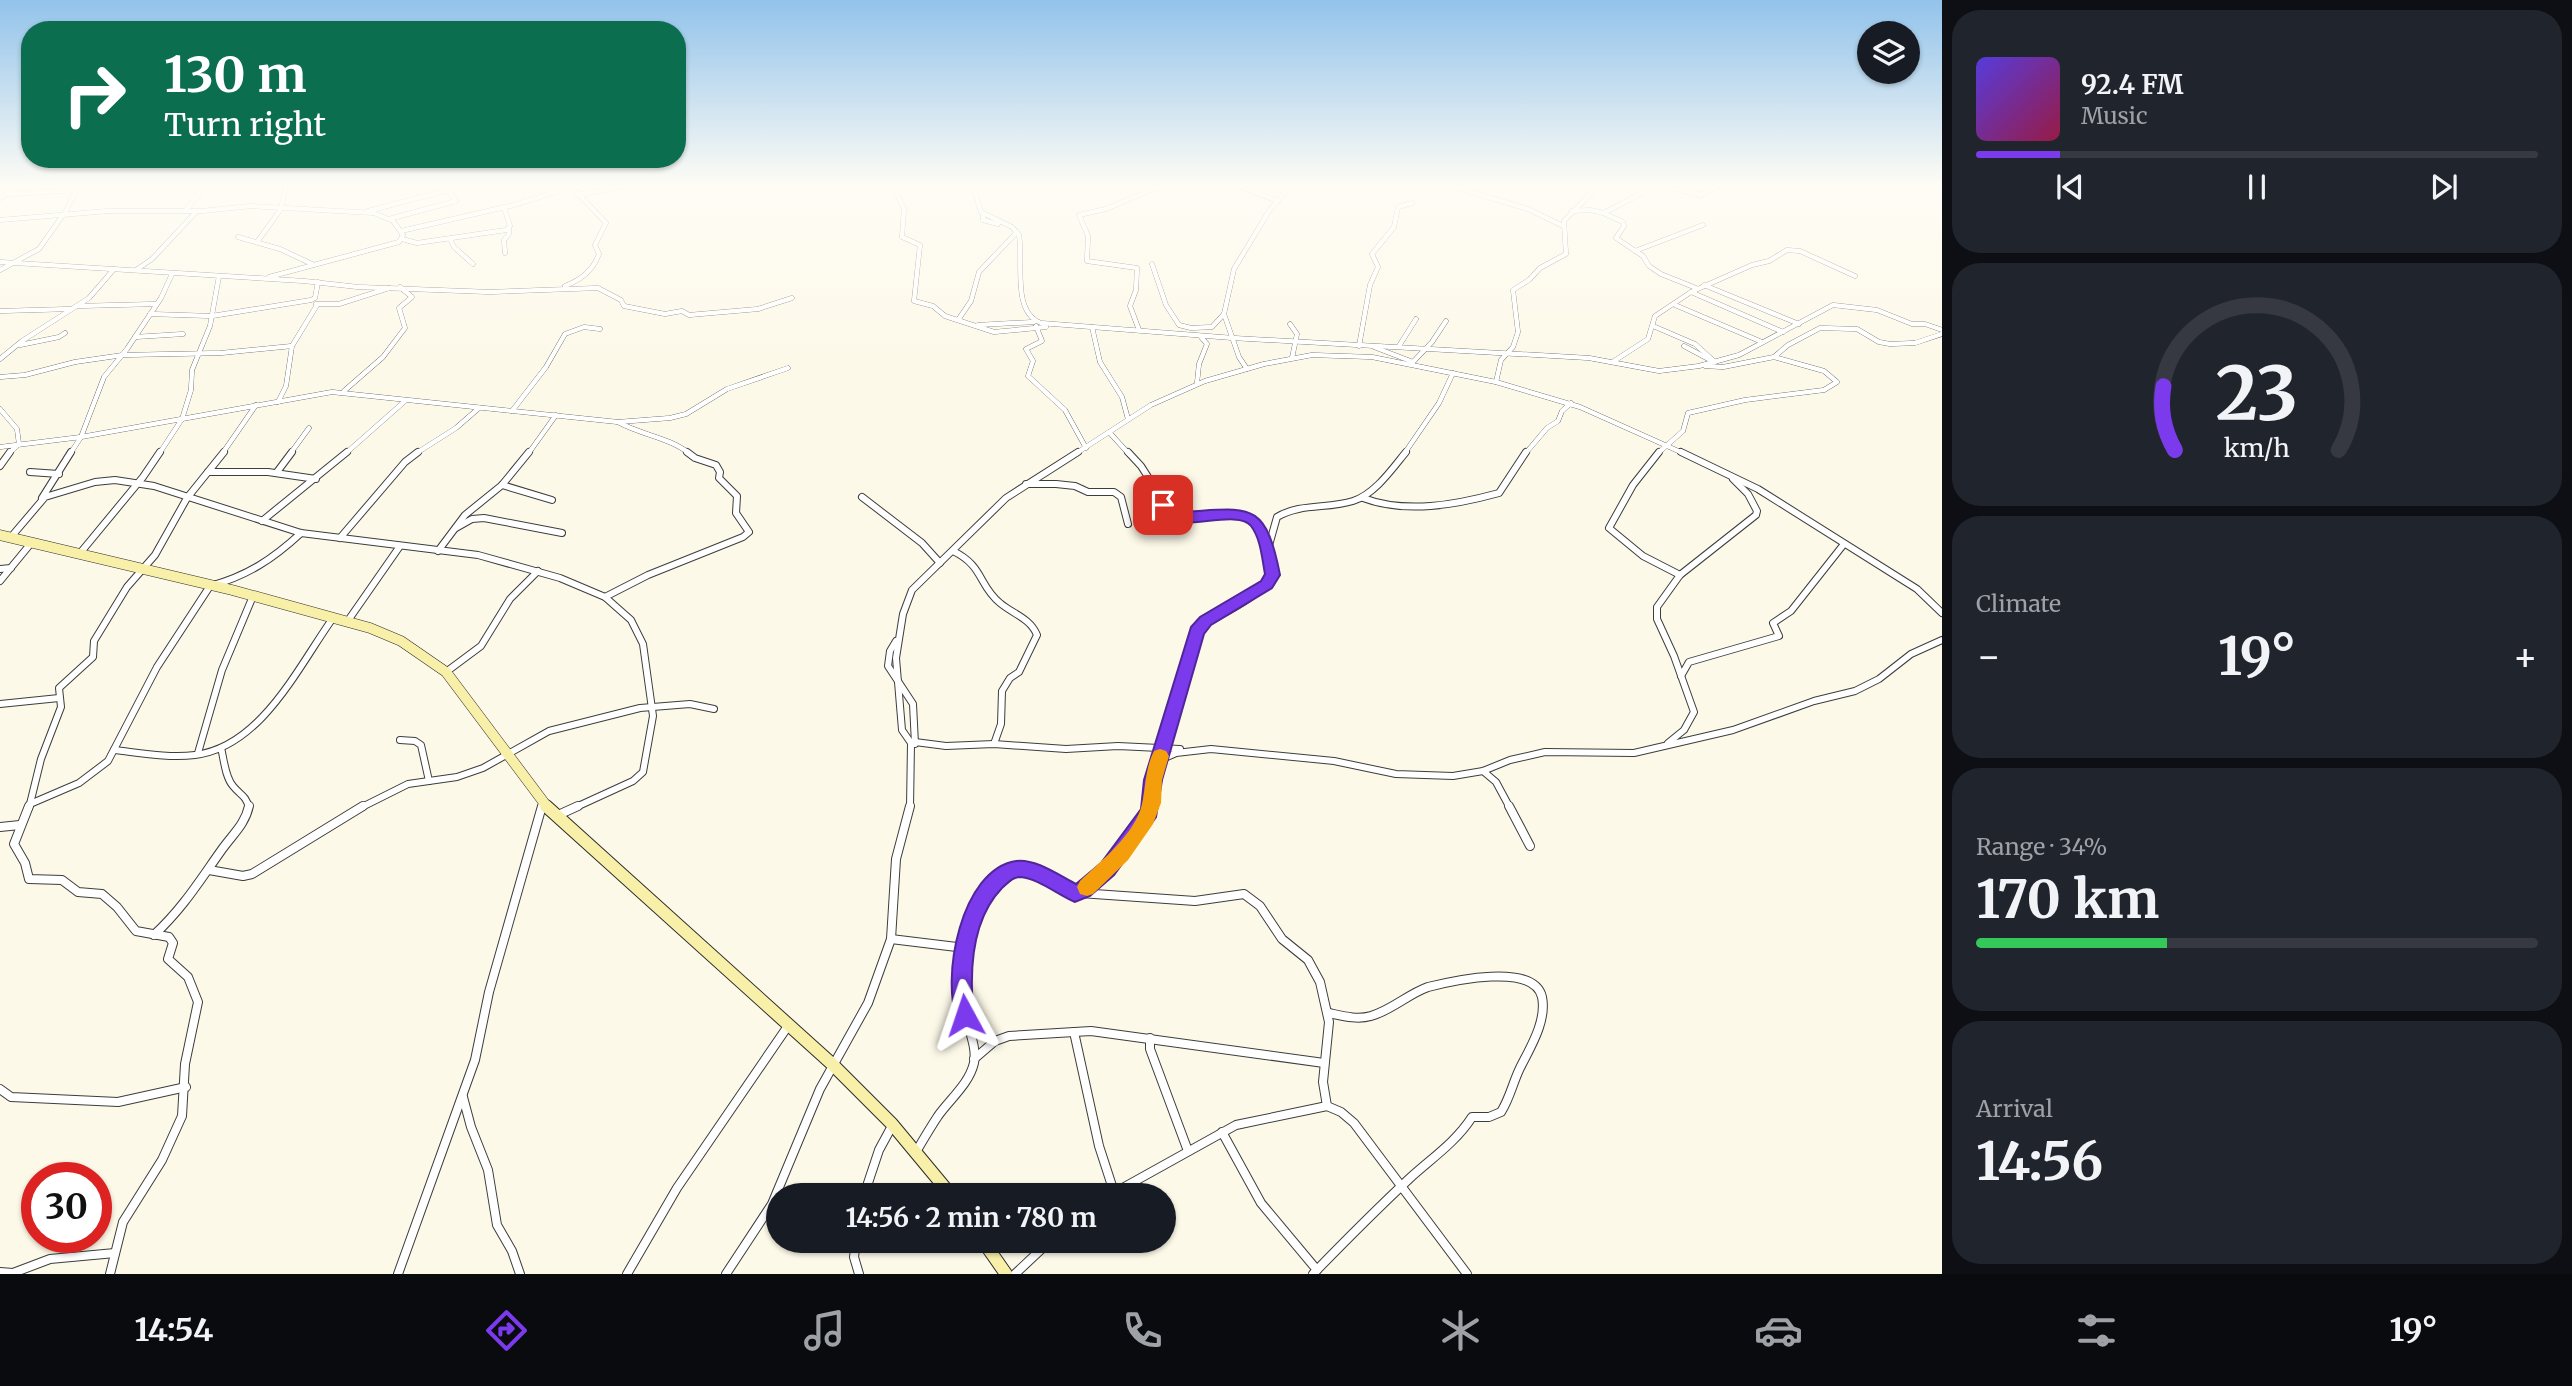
<!DOCTYPE html>
<meta charset="utf-8">
<style>
body{margin:0;font-family:Merriweather,serif;background:#20242c;color:#f1f3f6;height:100vh;display:flex;flex-direction:column;font-size:26px;white-space:nowrap}
*{box-sizing:border-box;margin:0}
p{font-size:23px;color:#9ea1a6}
.icon{flex:none;width:38px;height:38px;fill:none;stroke:currentColor;stroke-width:2;stroke-linecap:round;stroke-linejoin:round}
.map{position:relative;flex:1;overflow:hidden}
.drawer{display:flex;flex-direction:column;gap:10px;padding:10px;background:#0d0f14;width:630px}
.drawer>*{flex:none}
.guide{position:absolute;left:21px;top:21px;width:665px;height:147px;border-radius:28px;box-shadow:0 2px 5px #0004;background:#0b6e4f;color:#fff;overflow:hidden}
.controls{position:absolute;left:1857px;top:21px;display:grid;gap:14px}
.controls a{display:grid;place-items:center;width:63px;height:63px;border-radius:50%;background:#171b24;box-shadow:0 2px 5px #0004;font-size:35px}
.speed{position:absolute;left:21px;top:1162px;display:flex;gap:14px;font-size:35px;font-weight:700;text-align:center}
.speed>*{display:grid;place-content:center;width:91px;height:91px;border-radius:50%;background:#171b24;box-shadow:0 2px 5px #0004;line-height:1}
.speed .limit{border:10px solid #d22;background:#fff;color:#111}
.pin{position:absolute;display:grid;place-items:center;width:60px;height:60px;color:#fff;margin:-30px;border-radius:14px;box-shadow:0 4px 10px #0006}
.me{position:absolute;width:77px;margin:-38px;rotate:355deg;stroke-linejoin:round;filter:drop-shadow(0 0 5px #0008)}
.turn{display:flex;align-items:center;gap:24px;height:147px;padding:0 28px;font-size:32px}
.turn .icon{width:91px;height:91px;stroke-width:2.5}
.turn b{display:block;font-size:49px;line-height:60px}
.big{font-size:52px;font-weight:700;line-height:1.1}
.drawer .tile{flex:1;display:flex;flex-direction:column;justify-content:center;gap:10px;min-width:0;padding:0 24px;border-radius:28px;background:#20242c}
.drawer .dial{align-items:center;gap:0}
.dial svg{height:182px;overflow:visible;fill:none;stroke:#363941;stroke-width:7;stroke-linecap:round;text-anchor:middle}
.dial text{fill:#f1f3f6;stroke:none}
.song{display:flex;align-items:center;gap:21px}
.cover{width:84px;height:84px;border-radius:10px;background:linear-gradient(135deg,hsl(250 70% 55%),hsl(340 70% 35%))}
.played{height:7px;border-radius:4px;background:linear-gradient(90deg,#7c3aed 15%,#363941 15%)}
.keys{display:flex;justify-content:space-around;direction:ltr}
.heat{display:flex;justify-content:space-between;align-items:center;font-size:38px;direction:ltr}
.charge{height:10px;border-radius:5px;background:linear-gradient(90deg,#34c759 34%,#363941 0)}
.trip{position:absolute;left:766px;top:1183px;width:410px;height:70px;border-radius:35px;background:#171b24;box-shadow:0 2px 5px #0004;font-weight:700;line-height:70px;text-align:center}
.dock{display:flex;height:112px;justify-content:space-around;align-items:center;background:#090b0e;color:#9ea1a6}
.dock .icon{width:49px;height:49px}
.dock .on{color:#7c3aed}
.dock b{font-size:32px;color:#f1f3f6}
main{display:flex;flex:1;min-height:0}
.map>svg:first-child{display:block}
.lines{fill:none;stroke-linecap:round;stroke-linejoin:round}
.street-far2-casing{stroke:#3d3d3d;stroke-width:5}
.street-far1-casing{stroke:#3d3d3d;stroke-width:8}
.street-casing{stroke:#3d3d3d;stroke-width:10}
.secondary-far1-casing{stroke:#2c2c2c;stroke-width:11}
.secondary-casing{stroke:#2c2c2c;stroke-width:14}
.street-far2{stroke:#fff;stroke-width:4.5}
.street-far1{stroke:#fff;stroke-width:6}
.street{stroke:#fff;stroke-width:8}
.secondary-far1{stroke:#f8f0a9;stroke-width:10}
.secondary{stroke:#f8f0a9;stroke-width:12}
.route{fill:#7c3aed;stroke:#51269a;stroke-width:2}
.slow{fill:#f59e0b}
</style>
<main>
<div class="map">
<svg width="1942" height="1274" viewBox="0 0 1942 1274">
<rect width="100%" height="100%" fill="#fdf9e9"/>
<g class="lines">
<defs>
<g id="street-far2">
<polyline points="893,185 904,209 902,237 920,245 914,301 933,306 945,316 994,332 1046,327"/>
<path d="M973,185L981,212L1012,227L1019,235C1024,260 1011,312 1041,323L1233,338L1589,358L1659,371L1699,366L1739,355L1833,305L1877,310L1912,324H1925L1942,330"/>
<polyline points="1236,185 1278,201"/>
<polyline points="1447,185 1528,209 1563,226"/>
<polyline points="10,194 76,190"/>
<polyline points="577,195 624,186 689,185"/>
<polyline points="0,198 21,185"/>
<polyline points="186,210 198,195 199,185"/>
<polyline points="368,211 448,190 456,201 389,219"/>
<polyline points="1572,211 1590,210 1604,213 1657,185 1701,195 1720,185"/>
<polyline points="1603,213 1623,222 1624,226 1616,238 1643,256 1649,266 1661,274 1696,288"/>
<polyline points="983,214 983,220 998,224"/>
<polyline points="64,215 79,185"/>
<polyline points="0,220 108,211 202,211 251,206 374,213 393,221 403,235 399,242 269,277"/>
<polyline points="401,231 514,205 571,187"/>
<polyline points="238,237 280,249 312,264"/>
<polyline points="402,239 417,243 506,230 510,226 504,207"/>
<polyline points="450,239 454,247 473,264"/>
<polyline points="257,242 281,209 286,185"/>
<polyline points="1635,251 1703,225"/>
<polyline points="505,253 504,240 509,234 509,228"/>
<polyline points="0,262 304,281 358,287 490,292 598,288 621,300 624,306 665,314 682,311 689,315 758,309 792,298"/>
<polyline points="1152,264 1166,305 1179,325 1191,328 1212,327 1224,314"/>
<polyline points="0,270 39,249 63,215"/>
<polyline points="136,270 152,259 197,211"/>
<polyline points="1704,285 1799,324"/>
<path d="M565,286C581,280 593,271 599,254L595,245L606,223L570,185"/>
<polyline points="1691,292 1783,332"/>
<polyline points="316,304 339,304 389,288"/>
<polyline points="1675,305 1762,342"/>
<polyline points="78,306 156,304"/>
<polyline points="0,311 70,309"/>
<polyline points="150,314 212,316 311,300 315,298 318,282"/>
<polyline points="958,320 971,301 979,272 1017,232"/>
<polyline points="1290,324 1297,334 1292,358"/>
<polyline points="978,325 1034,322"/>
<polyline points="1036,326 1042,341 1026,349 1033,361 1028,376 1065,410 1086,448"/>
<polyline points="1653,326 1695,344 1715,362"/>
<polyline points="1092,327 1100,362 1122,397 1128,419"/>
<polyline points="1139,330 1130,306 1136,290 1137,268 1087,261 1088,236 1079,215 1106,209 1153,189 1182,185"/>
<polyline points="135,337 183,334"/>
<polyline points="20,345 59,337 65,333"/>
<polyline points="1359,346 1370,285 1378,267 1372,254 1394,227 1398,207 1412,203"/>
<polyline points="1399,346 1416,319"/>
<polyline points="1684,346 1714,362"/>
<polyline points="1374,347 1413,362"/>
<polyline points="0,359 22,341 89,298 114,269"/>
<polyline points="1614,361 1648,339 1655,316 1691,292 1752,265 1769,261 1787,250 1800,251 1855,276"/>
<polyline points="1413,362 1432,342 1446,321"/>
<polyline points="1705,366 1723,367 1774,357 1788,345 1820,328 1857,329 1879,342 1890,344 1915,343 1942,334"/>
<polyline points="1247,369 1239,357 1224,314 1234,269 1269,211 1291,185"/>
<polyline points="0,377 25,375 75,362 123,355 221,353 292,346"/>
<polyline points="1496,382 1501,360 1513,347 1518,332 1513,290 1529,280 1540,268 1566,254 1564,221 1599,185"/>
<polyline points="1197,383 1199,364 1207,344 1201,337"/>
<polyline points="344,391 383,357 405,328 399,308 412,297 400,287"/>
<polyline points="278,402 286,386 292,346 317,305"/>
<polyline points="0,409 17,429 19,444 8,454"/>
<polyline points="512,411 546,367 565,334 584,327 600,329"/>
<path d="M618,422C641,435 669,437 690,454"/>
<polyline points="1109,432 1129,454"/>
<polyline points="0,447 81,437 332,392 618,422 670,418 686,414 727,389 788,368"/>
<polyline points="70,454 81,437 104,377 127,349 161,298 172,274"/>
<polyline points="159,454 182,419 191,390 192,370 210,326 219,276"/>
<polyline points="222,454 256,405"/>
<polyline points="290,454 309,428"/>
<polyline points="345,454 405,401"/>
<polyline points="415,454 456,428 479,408"/>
<polyline points="528,454 556,415"/>
<polyline points="1075,454 1151,405 1205,381 1264,364 1312,355 1372,357 1496,382 1580,407 1685,454"/>
<polyline points="1404,454 1439,403 1453,373"/>
<polyline points="1525,454 1547,428 1558,421 1562,411 1571,403"/>
<polyline points="1657,454 1683,431 1688,413 1745,400 1824,390 1837,382 1824,371 1774,357"/>
</g>
<g id="street-far1">
<polyline points="1128,452 1141,466 1173,516 1246,516 1258,524 1267,547"/>
<polyline points="1659,452 1633,485 1609,528 1643,556 1680,575"/>
<polyline points="1681,452 1758,489 1917,589 1942,613"/>
<polyline points="0,466 10,452"/>
<polyline points="30,472 59,474"/>
<polyline points="208,472 268,472 316,479"/>
<polyline points="277,472 292,452"/>
<polyline points="1026,484 1056,484 1075,486 1088,492 1114,492 1121,497 1128,524"/>
<polyline points="502,485 552,500"/>
<polyline points="862,497 922,543 940,563"/>
<polyline points="42,498 71,452"/>
<path d="M1363,498C1406,514 1455,505 1499,493L1526,452"/>
<polyline points="262,521 347,452"/>
<polyline points="456,528 472,519 484,518 562,533"/>
<polyline points="11,537 45,497 95,482 115,480 154,486 301,533 478,555 560,578 605,597 631,620 643,644 653,716 643,772 633,781 574,808"/>
<polyline points="340,538 405,462 418,452"/>
<polyline points="438,551 465,515 502,485 529,452"/>
<path d="M953,551C984,566 978,585 1000,603C1013,614 1030,618 1037,635L1019,672L1010,678L1002,691L1001,724L994,744"/>
<polyline points="81,552 143,477 160,452"/>
<polyline points="0,569 11,568"/>
<polyline points="0,581 32,542"/>
<polyline points="605,597 648,575 743,537 749,532 736,513 737,496 719,478 720,472 716,465 695,458 687,452"/>
<polyline points="347,622 400,546"/>
<polyline points="896,641 890,651 888,666 913,704 915,744"/>
<polyline points="446,672 481,646 510,599 538,571"/>
<polyline points="1681,676 1689,662 1779,636 1773,623 1791,611 1844,544"/>
<polyline points="0,704 59,698"/>
<polyline points="400,740 415,741 421,745 429,781"/>
<polyline points="915,742 946,746 994,744 1066,749 1118,746 1180,749"/>
<polyline points="1668,743 1684,730 1694,712 1674,656 1657,619 1657,607 1680,575 1756,515 1757,511 1748,494 1733,479"/>
<path d="M221,748C224,759 225,777 233,786C240,795 246,795 249,808"/>
<path d="M114,750C141,753 168,758 195,755C261,747 298,667 333,618"/>
<polyline points="198,753 222,670 253,596"/>
<polyline points="1158,761 1176,753 1211,749 1334,761 1396,774 1453,776 1483,771 1510,760 1545,752 1634,753 1733,730 1814,701 1855,691 1879,679 1911,654 1942,640"/>
<polyline points="1483,771 1496,782 1510,808"/>
<path d="M30,804L79,783L108,761L157,667L210,586C247,576 273,559 301,533"/>
<polyline points="29,808 41,759 61,707 59,688 93,657 94,641 127,587 155,555 187,498 224,452"/>
<polyline points="360,808 408,784 457,777 483,768 549,731 640,708 690,704 714,709"/>
<polyline points="542,808 543,803"/>
<polyline points="910,808 911,743 902,730 896,658 903,614 912,590 1006,498 1078,452"/>
<path d="M1151,808L1155,772L1200,627C1222,613 1259,598 1273,575L1268,549L1277,517C1300,503 1328,509 1353,501C1375,494 1392,469 1406,452"/>
</g>
<g id="street">
<polyline points="29,806 14,844 25,863 29,879 62,880 78,892 102,894 117,907 136,931 169,937 173,943 168,959 188,977 198,1002 185,1064 182,1116 162,1160 123,1222 110,1274"/>
<polyline points="1509,806 1530,846"/>
<polyline points="556,816 578,806"/>
<polyline points="0,827 20,825"/>
<polyline points="209,870 243,876 252,874 363,806"/>
<polyline points="1080,893 1195,901 1244,894 1260,906 1282,939 1308,960 1320,982 1329,1022 1323,1082 1327,1106 1341,1112 1354,1123 1467,1274"/>
<path d="M154,935C184,907 200,880 223,848C234,833 245,824 249,806"/>
<polyline points="891,939 965,948"/>
<polyline points="1074,1032 1099,1146 1114,1192"/>
<polyline points="1150,1038 1150,1049 1188,1151"/>
<polyline points="974,1059 995,1041 1009,1036 1091,1031 1324,1063"/>
<polyline points="0,1089 11,1097 118,1102 186,1087"/>
<polyline points="463,1097 471,1127 488,1170 497,1225 512,1251 520,1274"/>
<polyline points="1222,1132 1261,1203 1317,1270"/>
<path d="M916,1152C923,1140 930,1128 938,1116C950,1099 969,1084 974,1063C977,1048 969,1031 966,1017C956,974 962,919 992,885C1028,842 1048,896 1076,892C1097,890 1145,825 1151,806"/>
<polyline points="864,1195 879,1150 892,1126"/>
<polyline points="1110,1195 1236,1125 1327,1106"/>
<polyline points="856,1241 854,1257 859,1274"/>
<polyline points="0,1272 13,1273 50,1259 115,1253"/>
<polyline points="398,1274 475,1060 489,992 542,806"/>
<polyline points="627,1274 677,1188 788,1026"/>
<polyline points="726,1274 772,1204 820,1089 868,1003 891,939 896,859 910,806"/>
<polyline points="1015,1274 1050,1241"/>
<path d="M1313,1274C1345,1241 1377,1209 1410,1178C1432,1158 1456,1142 1472,1117H1489L1501,1112C1510,1098 1513,1082 1520,1068C1530,1048 1547,1021 1542,997C1534,962 1452,981 1428,987C1408,994 1392,1010 1371,1016C1357,1020 1343,1016 1329,1013"/>
</g>
<polyline id="secondary-far1" points="0,535 232,590 370,628 401,641 446,672 548,808"/>
<g id="secondary">
<polyline points="546,806 832,1064 892,1124 951,1195"/>
<polyline points="983,1241 1006,1274"/>
</g>
</defs>
<use href="#street-far2" class="street-far2-casing"/>
<use href="#street-far1" class="street-far1-casing"/>
<use href="#street" class="street-casing"/>
<use href="#secondary-far1" class="secondary-far1-casing"/>
<use href="#secondary" class="secondary-casing"/>
<use href="#street-far2" class="street-far2"/>
<use href="#street-far1" class="street-far1"/>
<use href="#street" class="street"/>
<use href="#secondary-far1" class="secondary-far1"/>
<use href="#secondary" class="secondary"/>
</g>
<linearGradient id="sky" x2="0" y2="1"><stop stop-color="#92c3eb"/><stop offset="0.51" stop-color="#fefcf5"/><stop offset="1" stop-color="#fefcf5" stop-opacity="0"/></linearGradient>
<rect width="1942" height="363" fill="url(#sky)"/>
<path class="route" d="M1163,500L1179,512C1248,509 1265,497 1280,575L1272,588L1211,625L1204,634L1162,780L1156,817L1114,875L1090,896L1075,902C1058,895 1038,878 1020,877C1012,877 1008,883 1002,888C977,914 971,955 972,990C972,1002 977,1011 972,1022L965,1025L958,1022C940,979 961,869 1016,861C1035,858 1060,876 1076,884L1101,863L1141,809L1144,780L1191,627L1200,617L1261,581L1265,574C1262,559 1261,539 1251,526C1239,510 1188,529 1170,520C1165,518 1162,512 1158,508V501Z"/>
<path class="slow" d="M1160,749L1166,751L1169,756L1162,780L1161,803L1153,824L1128,860L1093,894L1087,896L1080,894L1077,887L1080,881C1100,862 1136,833 1142,804C1146,786 1145,769 1154,751Z"/>
</svg>
<div class="controls">
<a><svg class="icon" aria-label="layers" viewBox="0 0 24 24"><path d="M12 4l9 5-9 5-9-5zM3 14l9 5 9-5"/></svg></a>
</div>
<div class="speed"><div class="limit">30</div></div>
<div class="pin" style="left:1163px;top:505px;background:#d93025"><svg class="icon" aria-label="arrive" viewBox="0 0 24 24"><path d="M6 21V4h12l-3 4 3 4H6"/></svg></div>
<svg class="me" style="left:965px;top:1015px" viewBox="-20 -20 40 40"><path d="M0-17L14 15 0 8-14 15z" fill="#7c3aed" stroke="#fff" stroke-width="4"/></svg>
<div class="trip">14:56 · 2 min · 780 m</div>
<div class="guide">
<div class="turn"><svg class="icon" aria-label="right" viewBox="0 0 24 24"><path d="M7 20v-9h11M14 6l5 5-5 5"/></svg><div><b>130 m</b>Turn right</div></div>
</div>
</div>
<section class="drawer">
<div class="tile">
<div class="song"><i class="cover"></i><div><b>92.4 FM</b><p>Music</p></div></div>
<div class="played"></div>
<div class="keys"><svg class="icon" aria-label="previous" viewBox="0 0 24 24"><path d="M18 5L8 12l10 7zM5 5v14"/></svg><svg class="icon" aria-label="pause" viewBox="0 0 24 24"><path d="M8 5v14M16 5v14"/></svg><svg class="icon" aria-label="next" viewBox="0 0 24 24"><path d="M6 5l10 7-10 7zM19 5v14"/></svg></div>
</div>
<div class="tile dial"><svg viewBox="0 0 100 80">
<path d="M14 69A42 42 0 1 1 86 69"/>
<path d="M14 69A42 42 0 0 1 9 41" stroke="#7c3aed"/>
<text x="50" y="56" font-size="32" font-weight="700">23</text>
<text x="50" y="72" font-size="11">km/h</text>
</svg></div>
<div class="tile"><p>Climate</p>
<div class="heat"><a>−</a><b class="big">19°</b><a>+</a></div>
</div>
<div class="tile"><p>Range · 34%</p><b class="big">170 km</b><div class="charge"></div></div>
<div class="tile"><p>Arrival</p><b class="big">14:56</b></div>
</section>
</main>
<nav class="dock">
<b>14:54</b>
<svg class="icon on" aria-label="directions" viewBox="0 0 24 24"><path d="M12 3l9 9-9 9-9-9zM9 14v-3h6M13 9l2 2-2 2"/></svg>
<svg class="icon" aria-label="music" viewBox="0 0 24 24"><path d="M9 18V5l10-2v13"/><circle cx="6" cy="18" r="3"/><circle cx="16" cy="16" r="3"/></svg>
<svg class="icon" aria-label="phone" viewBox="0 0 24 24"><path d="M5 4h4l2 5-3 2q2 4 5 5l2-3 5 2v4C11 20 4 13 5 4z"/></svg>
<svg class="icon" aria-label="climate" viewBox="0 0 24 24"><path d="M12 3v18M4 7l16 10M4 17L20 7"/></svg>
<svg class="icon" aria-label="car" viewBox="0 0 24 24"><path d="M5 17H2v-5l4-1 3-4h7l3 4 3 1v5h-3M9 17h6M6 11h13"/><circle cx="7" cy="17" r="2"/><circle cx="17" cy="17" r="2"/></svg>
<svg class="icon" aria-label="filters" viewBox="0 0 24 24"><path d="M4 7h16M4 17h16"/><circle cx="9" cy="7" r="2"/><circle cx="15" cy="17" r="2"/></svg>
<b>19°</b>
</nav>
